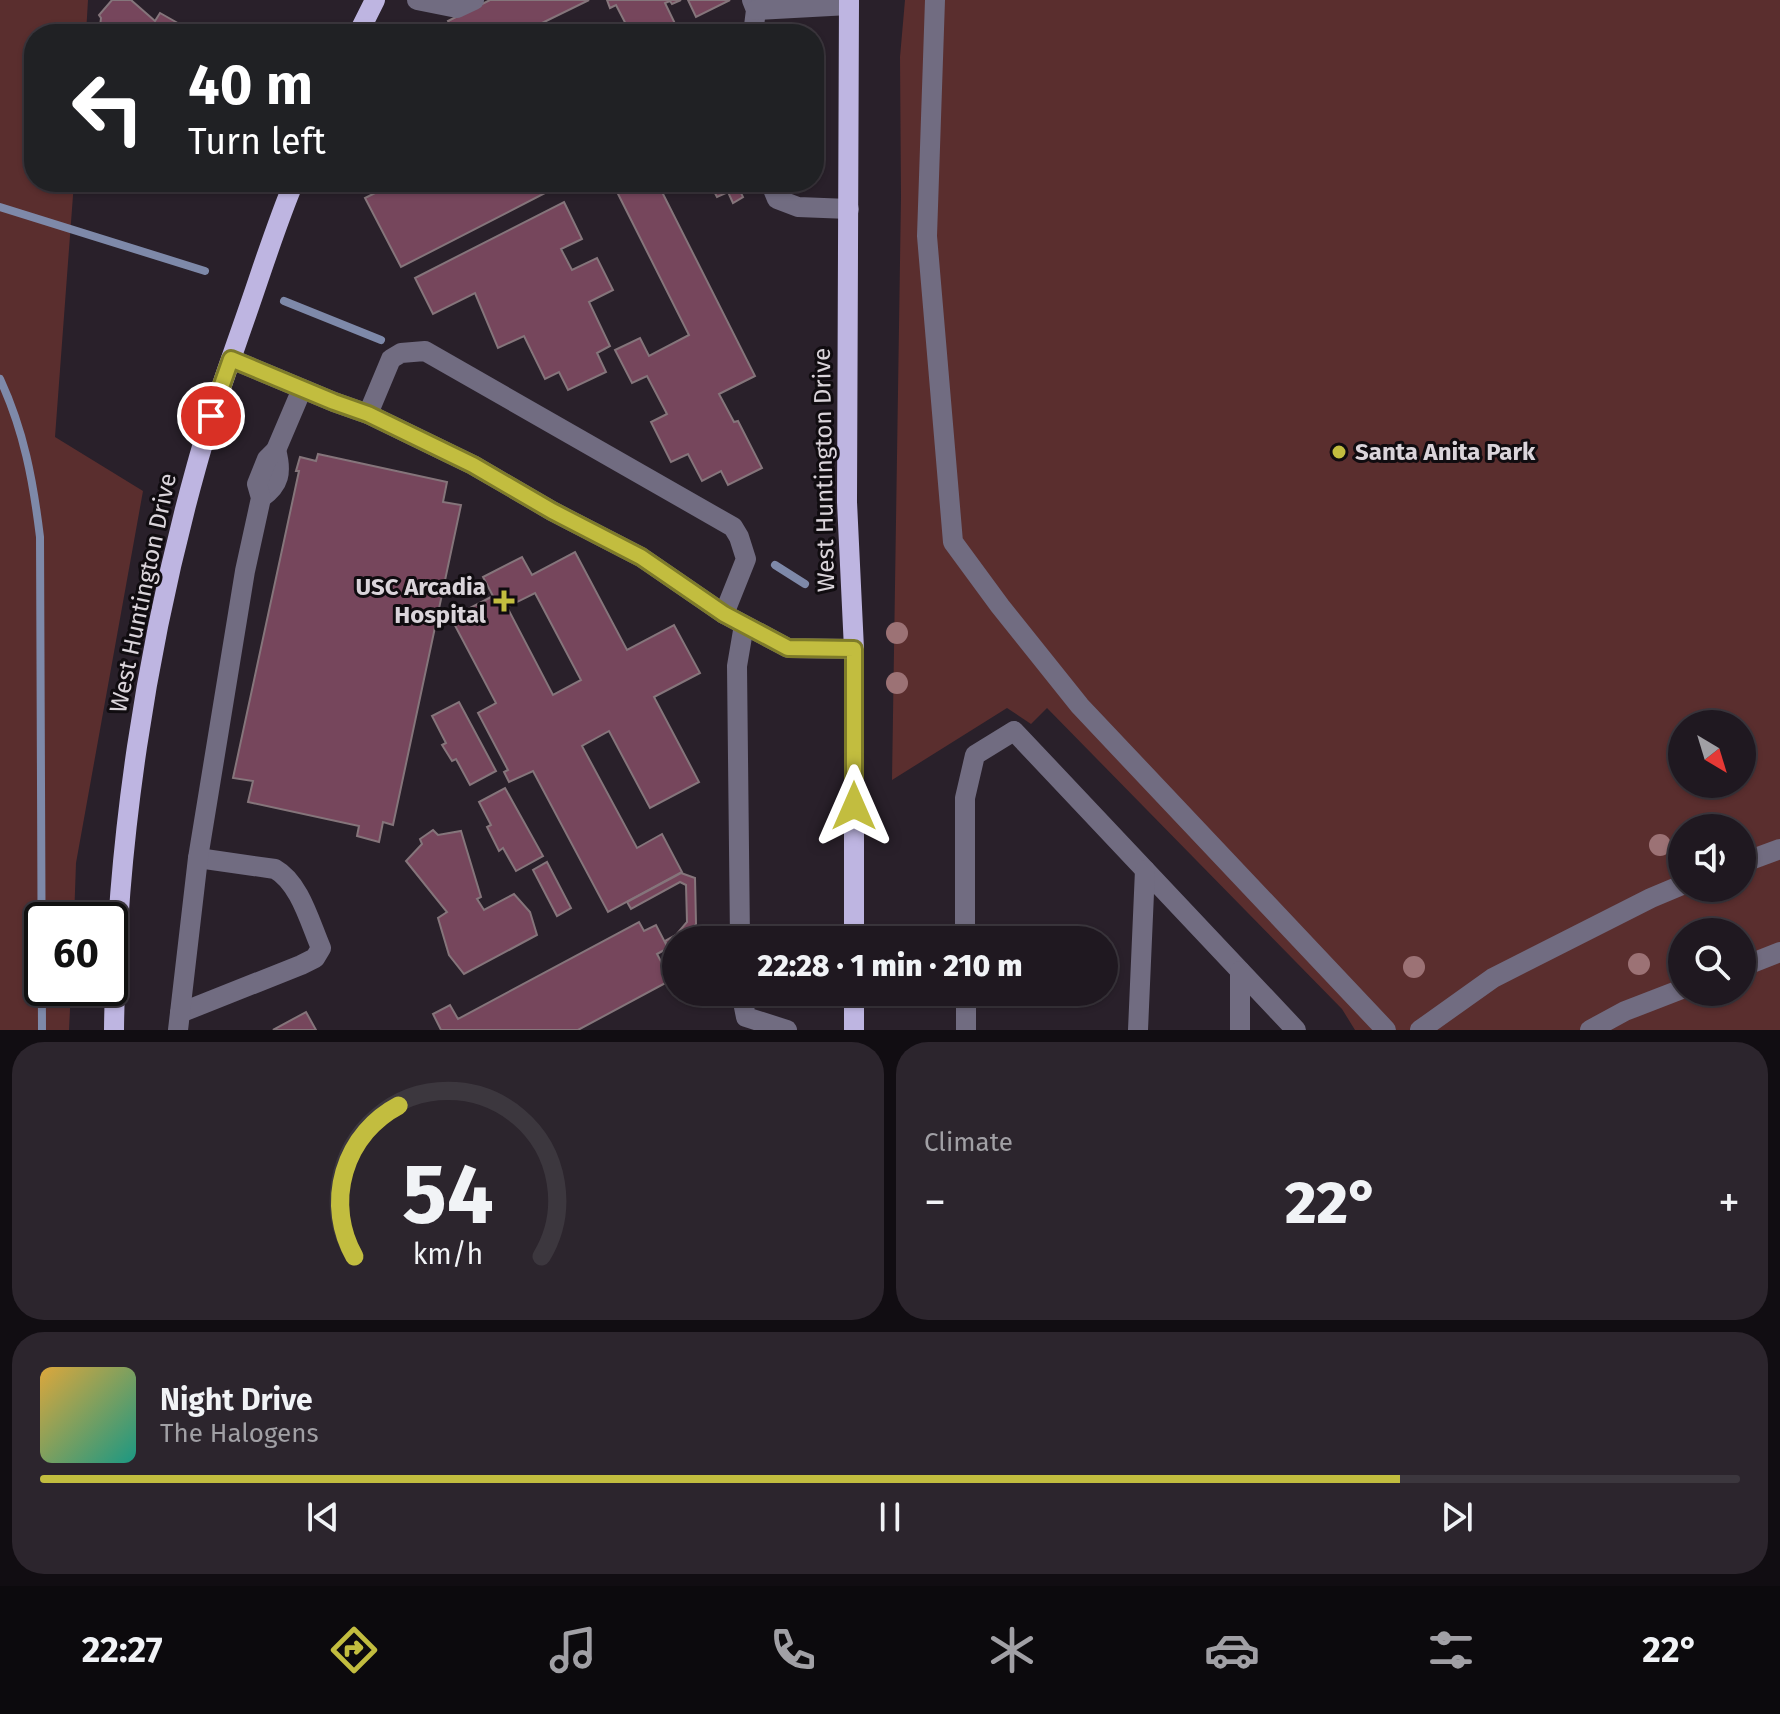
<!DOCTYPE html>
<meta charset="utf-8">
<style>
body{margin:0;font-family:"Fira Sans",sans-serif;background:#2c252d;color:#f1f3f6;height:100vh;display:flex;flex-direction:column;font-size:30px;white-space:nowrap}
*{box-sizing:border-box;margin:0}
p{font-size:26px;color:#a1a0a5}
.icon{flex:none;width:44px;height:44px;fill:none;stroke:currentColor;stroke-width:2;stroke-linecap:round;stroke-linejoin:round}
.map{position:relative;height:1030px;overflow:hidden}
.sheet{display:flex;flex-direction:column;gap:12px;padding:12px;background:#110d12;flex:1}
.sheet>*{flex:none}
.banner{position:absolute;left:24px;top:24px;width:800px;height:168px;border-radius:32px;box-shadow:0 2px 6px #0004,0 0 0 2px #3c373e;background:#202124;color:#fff;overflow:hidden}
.needle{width:52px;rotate:142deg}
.tools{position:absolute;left:1668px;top:710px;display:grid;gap:16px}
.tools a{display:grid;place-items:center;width:88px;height:88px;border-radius:50%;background:#1f1820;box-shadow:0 2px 6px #0004,0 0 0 2px #3c373e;font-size:40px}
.speed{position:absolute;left:24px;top:902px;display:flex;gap:16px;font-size:40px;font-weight:700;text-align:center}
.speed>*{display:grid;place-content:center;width:104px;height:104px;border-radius:50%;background:#1f1820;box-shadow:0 2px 6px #0004,0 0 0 2px #3c373e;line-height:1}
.speed .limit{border:4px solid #111;border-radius:12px;background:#fff;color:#111}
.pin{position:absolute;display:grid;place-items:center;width:68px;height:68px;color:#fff;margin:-34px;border:4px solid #fff;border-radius:50%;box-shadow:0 2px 8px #0007}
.me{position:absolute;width:88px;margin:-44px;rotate:0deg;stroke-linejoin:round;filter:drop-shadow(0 0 6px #0008)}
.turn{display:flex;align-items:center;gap:28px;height:168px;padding:0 32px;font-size:36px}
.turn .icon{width:104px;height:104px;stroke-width:2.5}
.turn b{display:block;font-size:56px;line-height:68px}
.big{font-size:60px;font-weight:800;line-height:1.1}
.sheet .tile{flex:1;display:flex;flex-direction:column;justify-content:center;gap:12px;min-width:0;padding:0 28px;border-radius:32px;background:#2c252d}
.sheet .dial{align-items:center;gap:0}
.dial svg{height:208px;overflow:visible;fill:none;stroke:#3c373e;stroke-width:7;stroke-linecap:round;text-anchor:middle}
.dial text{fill:#f1f3f6;stroke:none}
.song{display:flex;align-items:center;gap:24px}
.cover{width:96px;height:96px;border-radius:12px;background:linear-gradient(135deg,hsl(40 70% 55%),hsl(170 70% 35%))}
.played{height:8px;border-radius:4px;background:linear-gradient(90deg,#c2bd3f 80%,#3c373e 80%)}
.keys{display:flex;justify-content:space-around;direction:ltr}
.heat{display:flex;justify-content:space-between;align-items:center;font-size:44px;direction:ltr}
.sheet .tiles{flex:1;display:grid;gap:12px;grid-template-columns:1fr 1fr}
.tile:last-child{grid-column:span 2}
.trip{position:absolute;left:662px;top:926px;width:456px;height:80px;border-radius:40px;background:#1f1820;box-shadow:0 2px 6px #0004,0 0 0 2px #3c373e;font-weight:800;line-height:80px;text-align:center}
.tabs{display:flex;height:128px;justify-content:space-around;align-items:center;background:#0c0a0d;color:#a1a0a5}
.tabs .icon{width:56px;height:56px}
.tabs .selected{color:#c2bd3f}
.tabs b{font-size:36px;color:#f1f3f6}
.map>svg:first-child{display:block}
.green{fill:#5a2e2e;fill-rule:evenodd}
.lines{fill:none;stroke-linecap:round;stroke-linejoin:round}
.stream{stroke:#7e89a9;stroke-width:8}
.building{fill:#76465c;stroke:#85757b;stroke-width:2;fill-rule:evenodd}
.minor{stroke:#716c81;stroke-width:20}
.major{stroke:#beb5e1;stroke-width:20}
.tree{fill:#9c7275}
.route-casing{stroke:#7e7b29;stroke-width:20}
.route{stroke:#c2bd3f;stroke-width:14}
.poi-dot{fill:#c2bd3f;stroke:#100c10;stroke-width:3}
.labels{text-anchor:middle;stroke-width:6;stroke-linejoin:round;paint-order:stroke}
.poi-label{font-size:24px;font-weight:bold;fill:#dad4da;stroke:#100c10;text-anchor:start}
.street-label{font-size:24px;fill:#dad4da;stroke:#100c10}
</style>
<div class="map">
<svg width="1780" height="1030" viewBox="0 0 1780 1030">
<rect width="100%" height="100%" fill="#29202a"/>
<g class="green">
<polygon points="0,0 88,0 86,34 34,34 34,182 74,182 55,437 143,491 76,863 74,920 42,920 42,988 71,988 69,1030 0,1030"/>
<path d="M905,0H1780V1030H1355L1342,1009L1047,708L1031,724L1007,708L892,780L901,197L900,57ZM1682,724H1742V784H1682ZM1682,828H1742V888H1682ZM1682,932H1742V992H1682Z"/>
</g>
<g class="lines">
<g class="stream">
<polyline points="0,207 205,271"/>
<polyline points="284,301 381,340"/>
<path d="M0,379C24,431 33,480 40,537L42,1030"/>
<polyline points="775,565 805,584"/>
</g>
</g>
<g class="building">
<polygon points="112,0 131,0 155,21 160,13 197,34 99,34 101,18 99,15"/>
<polygon points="490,0 589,0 542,23 548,34 536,34 531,25 513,34 455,34 448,21"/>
<polygon points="607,0 681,0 672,4 670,1 665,3 680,34 631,34 616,5 610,8"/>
<polygon points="688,0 730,0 696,17"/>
<polygon points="397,182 543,182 547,192 401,267 365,198"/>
<polygon points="612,182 657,182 755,376 719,394 734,422 738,421 762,468 728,485 721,471 702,481 688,454 671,462 651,422 667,414 647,376 632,383 615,350 640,338 649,356 689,335"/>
<polygon points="709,182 748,182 738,187 743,197 733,203 728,192 717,197"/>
<polygon points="564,202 582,239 561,249 572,270 597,258 613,290 589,302 610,346 597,353 606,372 568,390 559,372 545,379 524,336 498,348 475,293 433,314 415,278"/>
<polygon points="318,454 447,482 443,502 461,505 393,825 383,822 379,842 357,836 359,826 248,802 253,781 233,778 299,471 296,471 300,457 316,461"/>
<path d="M575,552L627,650L674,625L700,673L654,697L699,782L650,808L609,731L582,746L637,848L662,834L682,872L608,912L533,771L509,782L504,772L508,770L478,713L496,703L451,618L493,596L483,577L522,557L532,575ZM535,593L581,680L553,695L507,607Z"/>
<polygon points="459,702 496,771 470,785 456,759 452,761 442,745 446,743 432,716"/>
<polygon points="505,788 543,856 516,871 503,848 499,851 487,827 491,825 479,802"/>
<polygon points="433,830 438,835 461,831 481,897 477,899 484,910 514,894 530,912 537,935 464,974 449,955 438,918 447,912 406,861 422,844 420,839"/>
<polygon points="547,862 571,908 557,916 533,870"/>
<polygon points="681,873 695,878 696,924 682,940 676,940 676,945 669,949 665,941 676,935 687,922 686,885 680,882 631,909 627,902"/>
<polygon points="639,922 644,931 656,925 668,948 657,954 671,980 578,1030 441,1030 433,1014 450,1005 458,1019"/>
<polygon points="306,1012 316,1030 273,1030"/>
</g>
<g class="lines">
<g class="minor">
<polyline points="417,0 457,8 474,0"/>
<polyline points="752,0 756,10 753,34"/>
<polyline points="935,0 927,236 953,542 1000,606 1080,706 1386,1030"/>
<polyline points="756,10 849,5"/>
<polyline points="770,182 777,199 798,207 849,209"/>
<polyline points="231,359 334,402 368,414 473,465 552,511 641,557 724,614 788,648 854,649"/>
<polyline points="368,414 391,359 401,353 425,351 733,527 739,537 746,559 724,614"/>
<path d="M261,498C280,485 282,472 276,450"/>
<polyline points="1742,863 1780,849"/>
<polyline points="740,940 737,666 744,625"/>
<polyline points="965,940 965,798 975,755 1014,731 1296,1030"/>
<polyline points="1742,967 1780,952"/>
<polyline points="741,992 746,1017 787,1030"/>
<polyline points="966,992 966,1030"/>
<path d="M180,1013L301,965L315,958L321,948C310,923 300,883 275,869L198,858"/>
<polyline points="178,1030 198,858 245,571 261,498 257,484 267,459 276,450 302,389"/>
<polyline points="1138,1030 1145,870"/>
<polyline points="1240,1030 1240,971"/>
<polyline points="1420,1030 1493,978 1651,898 1682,885"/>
<polyline points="1590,1030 1625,1011 1682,989"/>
</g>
<g class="major">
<polyline points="849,0 847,502 854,649 854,940"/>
<polyline points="358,34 375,0"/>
<polyline points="854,992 854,1030"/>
<path d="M114,1030C116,844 146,648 196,468C210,416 229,365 247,313C262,270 276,225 294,182"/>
</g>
</g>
<g class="tree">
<circle cx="897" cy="633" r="11"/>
<circle cx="897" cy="683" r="11"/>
<circle cx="1660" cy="845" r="11"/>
<circle cx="1639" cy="964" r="11"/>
<circle cx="1414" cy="967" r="11"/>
</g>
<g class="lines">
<defs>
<polyline id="route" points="211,416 231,359 334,402 368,414 473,465 552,511 641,557 724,614 788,648 854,649 854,806"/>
</defs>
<use href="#route" class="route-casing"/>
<use href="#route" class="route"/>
</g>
<g class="poi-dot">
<circle cx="1339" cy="452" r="8"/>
<path d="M500 589h8v8h8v8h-8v8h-8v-8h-8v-8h8z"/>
</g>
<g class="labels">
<g class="poi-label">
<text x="1355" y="460">Santa Anita Park</text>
<text x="486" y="595" text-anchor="end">USC Arcadia<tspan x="486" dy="28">Hospital</tspan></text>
</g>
<g class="street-label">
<text transform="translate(824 470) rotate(-91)" y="8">West Huntington Drive</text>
<text transform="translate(143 593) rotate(-78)" y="8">West Huntington Drive</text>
</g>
</g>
</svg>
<div class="tools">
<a><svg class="needle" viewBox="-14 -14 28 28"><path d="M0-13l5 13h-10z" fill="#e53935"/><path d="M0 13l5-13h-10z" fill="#a1a0a5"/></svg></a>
<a><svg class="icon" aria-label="sound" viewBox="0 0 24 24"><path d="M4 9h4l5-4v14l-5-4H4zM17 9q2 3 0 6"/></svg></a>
<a><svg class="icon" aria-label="search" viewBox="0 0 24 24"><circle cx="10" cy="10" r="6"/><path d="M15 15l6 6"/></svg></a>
</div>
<div class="speed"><div class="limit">60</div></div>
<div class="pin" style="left:211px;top:416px;background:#d93025"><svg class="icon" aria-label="arrive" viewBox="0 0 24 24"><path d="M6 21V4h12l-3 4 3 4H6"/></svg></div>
<svg class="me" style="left:854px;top:806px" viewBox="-20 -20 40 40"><path d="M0-17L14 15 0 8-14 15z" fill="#c2bd3f" stroke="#fff" stroke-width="4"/></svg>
<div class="trip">22:28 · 1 min · 210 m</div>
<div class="banner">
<div class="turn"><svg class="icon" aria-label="left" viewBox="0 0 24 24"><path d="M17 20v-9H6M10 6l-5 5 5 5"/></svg><div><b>40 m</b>Turn left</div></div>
</div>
</div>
<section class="sheet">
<div class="tiles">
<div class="tile dial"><svg viewBox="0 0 100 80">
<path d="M14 69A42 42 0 1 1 86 69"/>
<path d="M14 69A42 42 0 0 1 31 11" stroke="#c2bd3f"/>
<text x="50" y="56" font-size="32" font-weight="700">54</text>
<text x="50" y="72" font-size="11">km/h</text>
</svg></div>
<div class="tile"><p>Climate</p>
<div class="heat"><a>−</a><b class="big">22°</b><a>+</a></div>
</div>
<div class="tile">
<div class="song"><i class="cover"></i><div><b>Night Drive</b><p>The Halogens</p></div></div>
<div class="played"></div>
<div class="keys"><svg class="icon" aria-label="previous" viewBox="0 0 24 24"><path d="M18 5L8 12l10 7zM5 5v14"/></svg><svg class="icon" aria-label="pause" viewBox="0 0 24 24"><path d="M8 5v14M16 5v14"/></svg><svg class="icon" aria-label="next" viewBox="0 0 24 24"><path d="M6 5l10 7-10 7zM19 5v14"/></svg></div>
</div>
</div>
</section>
<nav class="tabs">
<b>22:27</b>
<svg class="icon selected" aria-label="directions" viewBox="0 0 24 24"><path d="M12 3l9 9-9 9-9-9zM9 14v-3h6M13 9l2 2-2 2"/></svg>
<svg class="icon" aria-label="music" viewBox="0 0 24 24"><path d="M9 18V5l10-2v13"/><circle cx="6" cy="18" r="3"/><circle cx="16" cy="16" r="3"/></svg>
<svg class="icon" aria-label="phone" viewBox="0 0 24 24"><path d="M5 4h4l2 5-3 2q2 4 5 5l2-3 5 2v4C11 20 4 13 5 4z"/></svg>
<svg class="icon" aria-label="climate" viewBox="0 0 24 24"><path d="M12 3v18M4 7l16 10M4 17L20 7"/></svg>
<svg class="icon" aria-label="car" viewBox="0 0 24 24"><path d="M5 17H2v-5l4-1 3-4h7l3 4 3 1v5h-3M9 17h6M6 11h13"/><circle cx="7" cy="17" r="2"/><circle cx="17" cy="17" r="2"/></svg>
<svg class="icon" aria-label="filters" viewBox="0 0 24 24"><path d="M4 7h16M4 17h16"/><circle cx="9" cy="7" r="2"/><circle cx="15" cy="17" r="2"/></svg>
<b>22°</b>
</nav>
